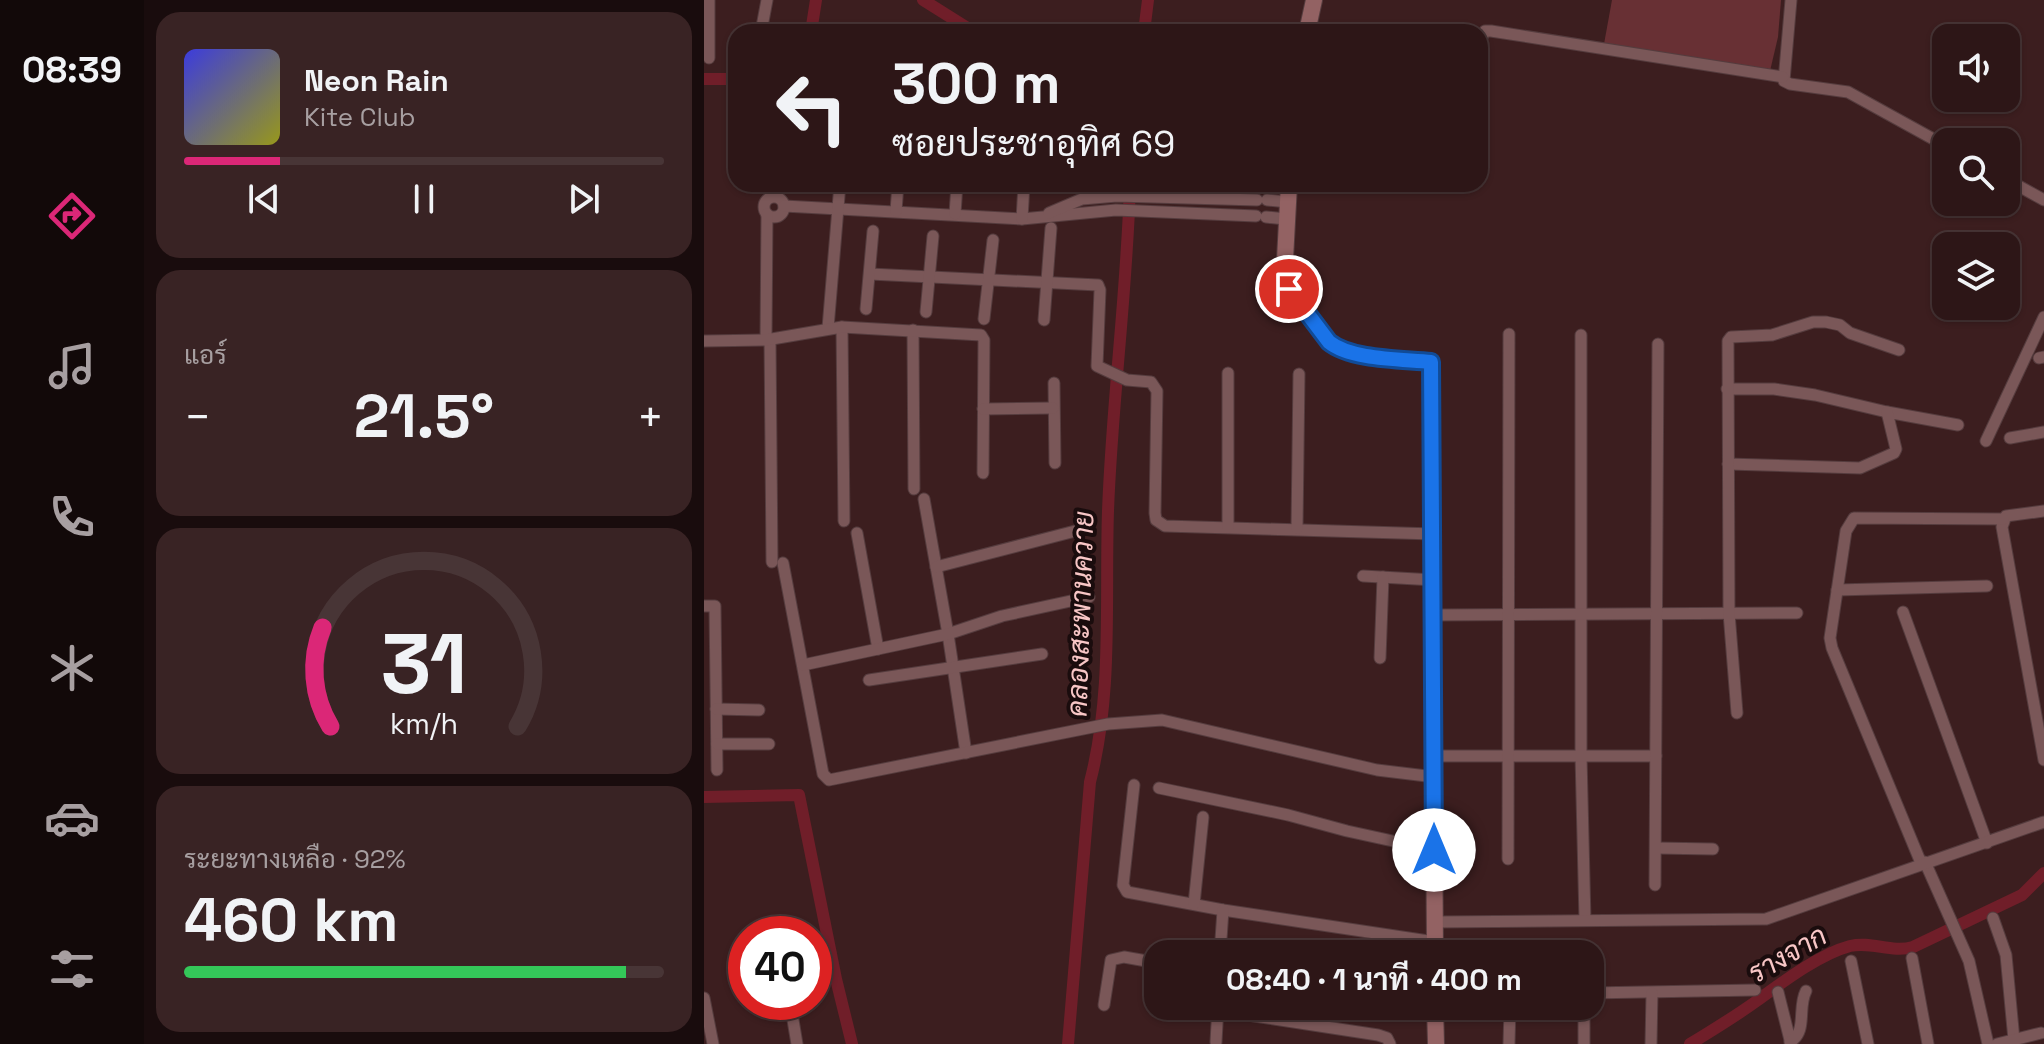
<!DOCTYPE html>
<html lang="th">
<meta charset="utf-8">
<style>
body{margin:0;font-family:"Space Grotesk",Sarabun,sans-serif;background:#392324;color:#f1f3f6;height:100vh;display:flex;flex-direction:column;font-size:30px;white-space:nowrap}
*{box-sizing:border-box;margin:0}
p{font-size:26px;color:#a79fa1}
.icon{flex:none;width:44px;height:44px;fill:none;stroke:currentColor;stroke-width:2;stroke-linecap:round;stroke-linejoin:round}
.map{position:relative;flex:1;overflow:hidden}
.side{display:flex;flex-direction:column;gap:12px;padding:12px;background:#190c0d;width:560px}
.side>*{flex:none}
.guide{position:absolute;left:24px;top:24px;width:760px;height:168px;border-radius:24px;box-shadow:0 2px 6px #0004,0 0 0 2px #483536;background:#2d1617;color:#f1f3f6;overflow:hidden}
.fabs{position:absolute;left:1228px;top:24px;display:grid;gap:16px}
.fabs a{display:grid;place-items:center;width:88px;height:88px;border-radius:16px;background:#2d1617;box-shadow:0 2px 6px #0004,0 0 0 2px #483536;font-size:40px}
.speed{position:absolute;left:24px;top:916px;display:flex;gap:16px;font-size:40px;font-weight:700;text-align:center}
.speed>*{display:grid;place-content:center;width:104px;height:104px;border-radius:50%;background:#2d1617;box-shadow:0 2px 6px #0004,0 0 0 2px #483536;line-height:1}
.speed .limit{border:12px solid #d22;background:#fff;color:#111}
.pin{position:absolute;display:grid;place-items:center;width:68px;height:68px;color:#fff;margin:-34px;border:4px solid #fff;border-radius:50%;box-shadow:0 2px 8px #0007}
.me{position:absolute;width:88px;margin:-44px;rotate:0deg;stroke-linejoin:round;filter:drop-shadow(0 0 6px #0008)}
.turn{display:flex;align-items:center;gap:28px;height:168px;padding:0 32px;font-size:36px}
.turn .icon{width:104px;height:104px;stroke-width:2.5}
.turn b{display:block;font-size:56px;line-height:68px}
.big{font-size:60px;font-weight:700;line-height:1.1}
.side .widget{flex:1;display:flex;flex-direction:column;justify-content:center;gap:12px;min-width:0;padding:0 28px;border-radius:24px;background:#392324}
.side .dial{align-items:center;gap:0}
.dial svg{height:208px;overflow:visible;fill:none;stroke:#483536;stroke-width:7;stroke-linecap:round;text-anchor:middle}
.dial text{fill:#f1f3f6;stroke:none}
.song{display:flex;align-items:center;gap:24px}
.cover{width:96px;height:96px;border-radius:12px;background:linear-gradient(135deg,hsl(240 70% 55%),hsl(60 70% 35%))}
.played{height:8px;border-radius:4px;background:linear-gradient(90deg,#db2777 20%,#483536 20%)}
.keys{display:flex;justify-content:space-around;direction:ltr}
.heat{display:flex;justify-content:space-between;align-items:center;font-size:44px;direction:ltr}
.charge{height:12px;border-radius:6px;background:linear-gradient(90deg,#34c759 92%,#483536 0)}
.trip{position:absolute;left:440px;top:940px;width:460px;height:80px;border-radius:24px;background:#2d1617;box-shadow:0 2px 6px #0004,0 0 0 2px #483536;font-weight:700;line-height:80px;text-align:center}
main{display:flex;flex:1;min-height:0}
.tabs{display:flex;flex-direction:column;width:144px;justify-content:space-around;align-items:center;background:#120909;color:#a79fa1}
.tabs .icon{width:56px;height:56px}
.tabs .selected{color:#db2777}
.tabs b{font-size:36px;color:#f1f3f6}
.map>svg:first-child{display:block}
.green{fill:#683034}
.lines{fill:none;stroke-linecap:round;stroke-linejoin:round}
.canal{stroke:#701e29;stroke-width:12}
.street-casing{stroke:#553c3e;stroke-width:13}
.secondary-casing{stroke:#553c3e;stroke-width:18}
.street{stroke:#7a5758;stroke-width:11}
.secondary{stroke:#936263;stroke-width:16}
.route-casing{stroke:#114b97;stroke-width:20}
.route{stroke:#1a73e8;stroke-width:14}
.labels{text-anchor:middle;stroke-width:8;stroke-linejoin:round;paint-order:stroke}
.water-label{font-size:28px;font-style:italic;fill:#f8c6c6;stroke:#1a0c0d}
</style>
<main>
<nav class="tabs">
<b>08:39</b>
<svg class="icon selected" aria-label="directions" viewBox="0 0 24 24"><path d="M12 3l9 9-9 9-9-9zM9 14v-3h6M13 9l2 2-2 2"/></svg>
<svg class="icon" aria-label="music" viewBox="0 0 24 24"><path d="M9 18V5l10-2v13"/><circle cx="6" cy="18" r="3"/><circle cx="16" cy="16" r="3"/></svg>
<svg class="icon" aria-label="phone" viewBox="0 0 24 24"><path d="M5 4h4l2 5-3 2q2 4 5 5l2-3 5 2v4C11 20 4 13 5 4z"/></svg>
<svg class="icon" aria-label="climate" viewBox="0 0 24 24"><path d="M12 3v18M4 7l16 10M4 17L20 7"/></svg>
<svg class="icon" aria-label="car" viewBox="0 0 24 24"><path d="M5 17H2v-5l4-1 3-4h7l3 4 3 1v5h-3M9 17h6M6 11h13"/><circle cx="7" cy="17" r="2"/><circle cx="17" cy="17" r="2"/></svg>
<svg class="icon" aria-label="filters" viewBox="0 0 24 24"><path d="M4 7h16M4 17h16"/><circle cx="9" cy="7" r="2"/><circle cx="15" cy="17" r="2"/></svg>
</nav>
<section class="side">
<div class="widget">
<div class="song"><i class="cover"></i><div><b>Neon Rain</b><p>Kite Club</p></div></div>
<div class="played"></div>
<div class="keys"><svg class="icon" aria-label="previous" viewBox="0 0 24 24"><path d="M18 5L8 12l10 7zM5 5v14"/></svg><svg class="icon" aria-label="pause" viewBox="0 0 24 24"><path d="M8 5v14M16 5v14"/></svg><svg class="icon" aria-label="next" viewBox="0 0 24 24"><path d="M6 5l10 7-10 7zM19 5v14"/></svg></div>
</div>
<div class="widget"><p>แอร์</p>
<div class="heat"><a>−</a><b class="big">21.5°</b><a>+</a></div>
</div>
<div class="widget dial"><svg viewBox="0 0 100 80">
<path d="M14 69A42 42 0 1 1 86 69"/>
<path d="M14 69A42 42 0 0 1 11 31" stroke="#db2777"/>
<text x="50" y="56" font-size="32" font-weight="700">31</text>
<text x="50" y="72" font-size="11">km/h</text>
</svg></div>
<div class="widget"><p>ระยะทางเหลือ · 92%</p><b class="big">460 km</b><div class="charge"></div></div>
</section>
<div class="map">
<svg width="1340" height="1044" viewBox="0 0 1340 1044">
<rect width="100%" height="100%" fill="#3c1e1f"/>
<polygon class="green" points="908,0 1077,0 1074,37 1066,71 900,44"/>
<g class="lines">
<g class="canal">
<polyline points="219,0 270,32"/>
<polyline points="107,32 112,0"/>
<polyline points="440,32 444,0"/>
<polyline points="0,79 32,79"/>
<polyline points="0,797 95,795 132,979 148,1044"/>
<path d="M364,1044L386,782C409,694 401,601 404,511C408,401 423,293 426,184"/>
<path d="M986,1044C1009,1030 1032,1016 1054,1000C1080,981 1116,954 1146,946C1168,941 1187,953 1209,947L1318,895L1340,873"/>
</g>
<defs>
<g id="street">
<polyline points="5,0 5,58"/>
<polyline points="1087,0 1080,81 1086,84 1144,92 1242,146"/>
<polyline points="57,32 63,0"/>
<polyline points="776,41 781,31 787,31 1079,77"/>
<polyline points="1302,179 1340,200"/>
<polyline points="67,184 67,197"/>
<circle cx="70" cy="207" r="10"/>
<polyline points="563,200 584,202"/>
<polyline points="80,206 318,219 412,210 552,216"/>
<polyline points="192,211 194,184"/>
<polyline points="345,213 378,199 413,196 553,200"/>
<polyline points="251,214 253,184"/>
<polyline points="562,217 582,219"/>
<polyline points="318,219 320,184"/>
<polyline points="166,274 394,285 396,290 393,366 423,380 447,382 453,391 451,513 452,520 461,526 730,534"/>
<polyline points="162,309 169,231"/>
<polyline points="222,312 229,236"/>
<polyline points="280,319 289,240"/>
<polyline points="340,320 347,228"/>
<polyline points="138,327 140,521"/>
<polyline points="124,328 136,184"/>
<polyline points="209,330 210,489"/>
<polyline points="877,335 877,756 881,920"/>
<polyline points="66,339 68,562"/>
<polyline points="62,340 63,214"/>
<polyline points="0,341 62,340 138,327 277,335 280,340 279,473"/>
<polyline points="1335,358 1340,357"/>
<polyline points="350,383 351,463"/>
<polyline points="1023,389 1070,389 1111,395 1183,412 1254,425"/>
<polyline points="279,409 349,408"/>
<polyline points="1306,438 1340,432"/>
<polyline points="1282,441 1340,317"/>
<polyline points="1024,464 1156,468 1190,453 1192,449 1183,412"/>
<polyline points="220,499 244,634 262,753"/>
<polyline points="1340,511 1302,516 1298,527 1340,760"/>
<polyline points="524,527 524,373"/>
<polyline points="593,528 595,374"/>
<polyline points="153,533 174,649"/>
<polyline points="79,563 119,774 125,780 404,724 458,720 673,770 731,777"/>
<polyline points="232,567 383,528"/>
<polyline points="659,576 730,580"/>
<polyline points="1133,590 1283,586"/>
<polyline points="0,606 11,606 13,770"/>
<polyline points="1199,612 1283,843"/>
<polyline points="730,615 1093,613"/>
<polyline points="676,658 679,577"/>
<polyline points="99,665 244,634 298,616 385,597"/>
<polyline points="165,680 338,654"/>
<polyline points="12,709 55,710"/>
<polyline points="1033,713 1025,613 1024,341 1027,337 1068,335 1109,322 1122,322 1136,325 1146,333 1195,350"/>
<polyline points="13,744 65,744"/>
<polyline points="731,756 952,756"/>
<polyline points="430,785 419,885 423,892 519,910 731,942"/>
<polyline points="455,788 584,815 643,831 730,850"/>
<polyline points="952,848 1009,849"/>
<polyline points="804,859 805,334"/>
<polyline points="1221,862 1265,961 1284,1044"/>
<polyline points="1217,863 1128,648 1126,638 1142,531 1150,518 1299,519"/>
<polyline points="951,885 954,344"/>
<polyline points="490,904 499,817"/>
<polyline points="1289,918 1302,955 1310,1040"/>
<polyline points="731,922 1062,919 1340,822"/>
<polyline points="516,954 519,910"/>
<polyline points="1208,958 1224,1044"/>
<polyline points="1147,961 1164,1044"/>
<polyline points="1074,992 1087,1044"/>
<polyline points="886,993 1051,990"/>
<polyline points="0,998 9,1044"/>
<polyline points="86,1002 93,1044"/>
<polyline points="400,1005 407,960 420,957 454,963"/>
<polyline points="537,1014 674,1035 683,1038 686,1044"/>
<polyline points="512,1042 514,1006"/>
<path d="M1086,1042C1104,1031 1093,1008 1102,991"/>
<polyline points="805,1044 806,1006"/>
<polyline points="880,1044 880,1006"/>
<polyline points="947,1044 948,993"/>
<polyline points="1293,1044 1337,1033"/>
</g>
<g id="secondary">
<polyline points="603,32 610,0"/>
<path d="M585,184L580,278L585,289L625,342C647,360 699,359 727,362L731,954"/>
<polyline points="731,1006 732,1044"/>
</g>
</defs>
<use href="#street" class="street-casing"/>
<use href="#secondary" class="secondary-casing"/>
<use href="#street" class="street"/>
<use href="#secondary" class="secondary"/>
</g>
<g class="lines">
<defs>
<path id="route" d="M585,289L625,342C647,360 698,359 727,362L730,850"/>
</defs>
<use href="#route" class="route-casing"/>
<use href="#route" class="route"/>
</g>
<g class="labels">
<g class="water-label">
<text transform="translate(376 614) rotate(-88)" y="10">คลองสะพานควาย</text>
<text transform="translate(1083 954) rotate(-30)" y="10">รางจาก</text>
</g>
</g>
</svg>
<div class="fabs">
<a><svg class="icon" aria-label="sound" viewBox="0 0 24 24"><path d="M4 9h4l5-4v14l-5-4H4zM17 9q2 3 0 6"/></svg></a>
<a><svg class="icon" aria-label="search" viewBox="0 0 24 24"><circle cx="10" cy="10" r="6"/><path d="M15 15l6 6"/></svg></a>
<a><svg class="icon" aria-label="layers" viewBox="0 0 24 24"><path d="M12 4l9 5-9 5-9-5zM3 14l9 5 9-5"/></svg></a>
</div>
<div class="speed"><div class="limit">40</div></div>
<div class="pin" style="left:585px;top:289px;background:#d93025"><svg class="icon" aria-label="arrive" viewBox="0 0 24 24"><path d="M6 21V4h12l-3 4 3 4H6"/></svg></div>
<svg class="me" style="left:730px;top:850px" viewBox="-20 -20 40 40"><circle r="19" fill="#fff"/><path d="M0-13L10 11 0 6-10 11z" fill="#1a73e8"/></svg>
<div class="trip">08:40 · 1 นาที · 400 m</div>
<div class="guide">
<div class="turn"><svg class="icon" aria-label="left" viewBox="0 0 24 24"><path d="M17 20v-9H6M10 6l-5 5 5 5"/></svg><div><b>300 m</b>ซอยประชาอุทิศ 69</div></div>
</div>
</div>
</main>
